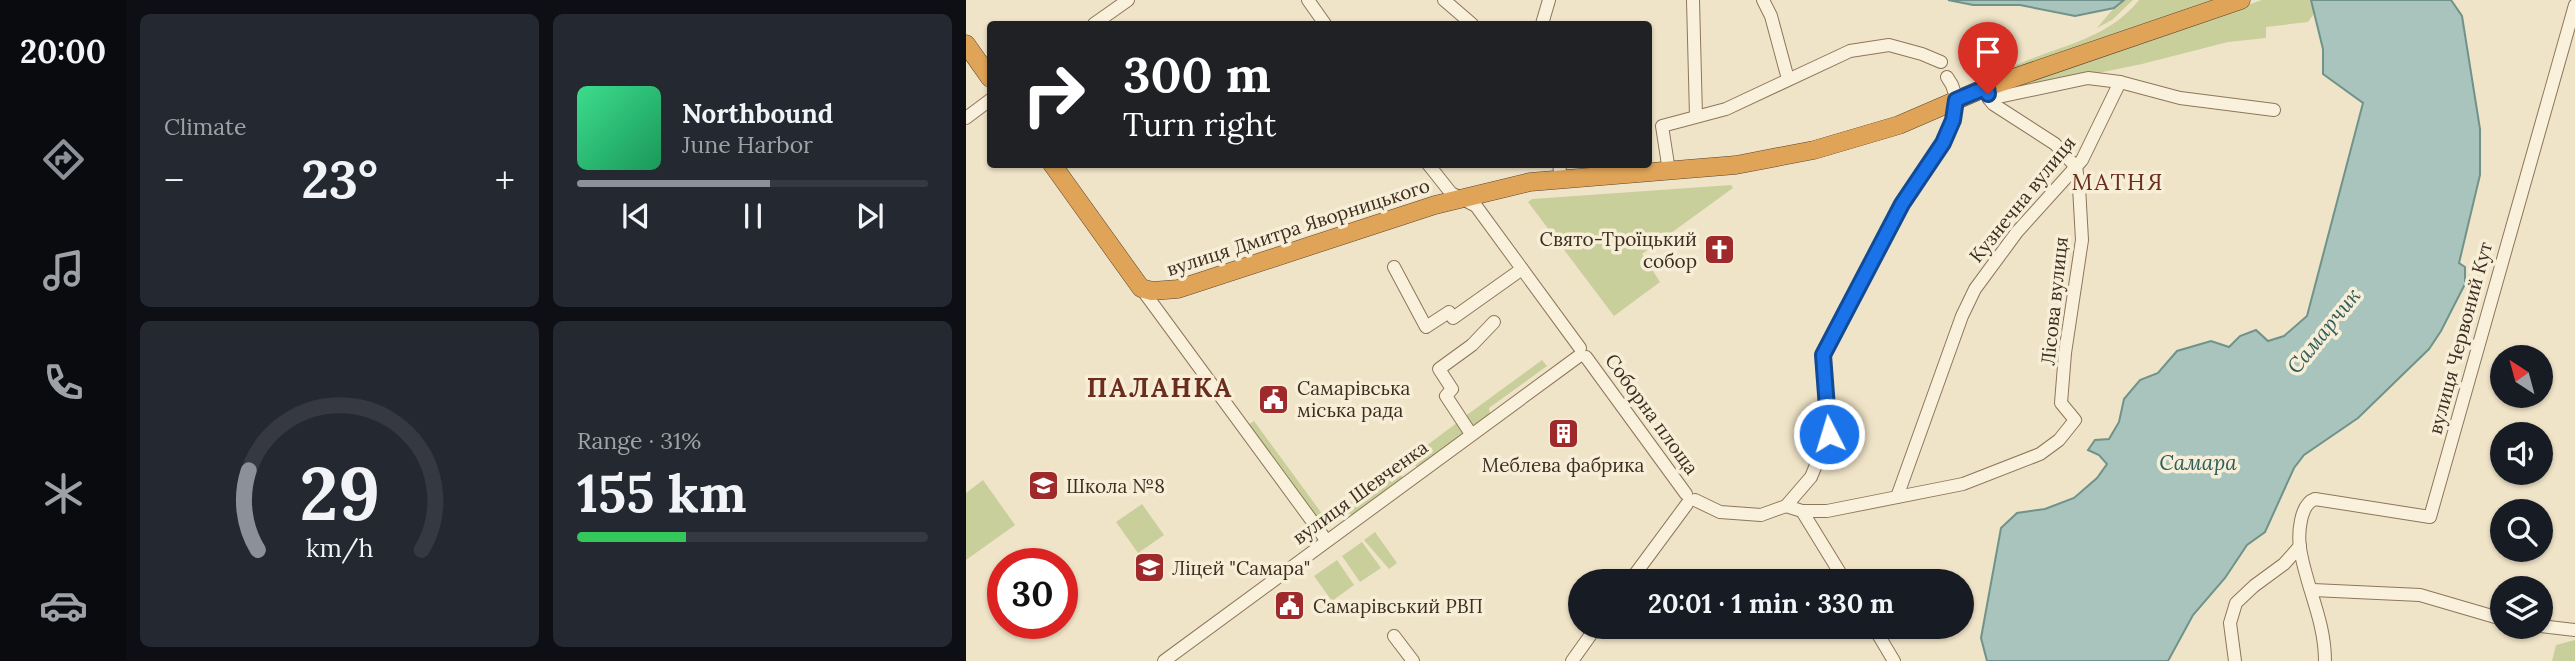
<!DOCTYPE html>
<meta charset="utf-8">
<style>
body{margin:0;font-family:Lora,serif;background:#242831;color:#f1f3f6;height:100vh;display:flex;flex-direction:column;font-size:26px;white-space:nowrap}
*{box-sizing:border-box;margin:0}
p{font-size:23px;color:#9ea1a6}
.icon{flex:none;width:38px;height:38px;fill:none;stroke:currentColor;stroke-width:2;stroke-linecap:round;stroke-linejoin:round}
.map{position:relative;flex:1;overflow:hidden}
.panel{display:flex;flex-direction:column;gap:14px;padding:14px;background:#0d0f14;width:840px}
.panel>*{flex:none}
.guide{position:absolute;left:21px;top:21px;width:665px;height:147px;border-radius:7px;box-shadow:0 2px 5px #0004;background:#202124;color:#fff;overflow:hidden}
.needle{width:46px;rotate:324deg}
.fabs{position:absolute;left:1524px;top:345px;display:grid;gap:14px}
.fabs a{display:grid;place-items:center;width:63px;height:63px;border-radius:50%;background:#171b24;box-shadow:0 2px 5px #0004;font-size:35px}
.speed{position:absolute;left:21px;top:548px;display:flex;gap:14px;font-size:35px;font-weight:700;text-align:center}
.speed>*{display:grid;place-content:center;width:91px;height:91px;border-radius:50%;background:#171b24;box-shadow:0 2px 5px #0004;line-height:1}
.speed .limit{border:10px solid #d22;background:#fff;color:#111}
.pin{position:absolute;display:grid;place-items:center;width:60px;height:60px;color:#fff;margin:-72px -30px;border-radius:50% 50% 50% 0;rotate:-45deg;box-shadow:0 0 7px #0007}
.pin .icon{rotate:45deg}
.me{position:absolute;width:77px;margin:-38px;rotate:355deg;stroke-linejoin:round;filter:drop-shadow(0 0 5px #0008)}
.turn{display:flex;align-items:center;gap:24px;height:147px;padding:0 21px;font-size:32px}
.turn .icon{width:91px;height:91px;stroke-width:2.5}
.turn b{display:block;font-size:49px;line-height:60px}
.big{font-size:52px;font-weight:700;line-height:1.1}
.panel .tile{flex:1;display:flex;flex-direction:column;justify-content:center;gap:10px;min-width:0;padding:0 24px;border-radius:10px;background:#242831}
.panel .dial{align-items:center;gap:0}
.dial svg{height:182px;overflow:visible;fill:none;stroke:#363941;stroke-width:7;stroke-linecap:round;text-anchor:middle}
.dial text{fill:#f1f3f6;stroke:none}
.song{display:flex;align-items:center;gap:21px}
.cover{width:84px;height:84px;border-radius:10px;background:linear-gradient(135deg,hsl(150 70% 55%),hsl(150 70% 35%))}
.played{height:7px;border-radius:4px;background:linear-gradient(90deg,#8c9099 55%,#363941 55%)}
.keys{display:flex;justify-content:space-around;direction:ltr}
.heat{display:flex;justify-content:space-between;align-items:center;font-size:38px;direction:ltr}
.charge{height:10px;border-radius:5px;background:linear-gradient(90deg,#34c759 31%,#363941 0)}
.panel .tiles{flex:1;display:grid;gap:14px;grid-template-columns:repeat(2,1fr)}
.trip{position:absolute;left:602px;top:569px;width:406px;height:70px;border-radius:35px;background:#171b24;box-shadow:0 2px 5px #0004;font-weight:700;line-height:70px;text-align:center}
main{display:flex;flex:1;min-height:0}
.dock{display:flex;flex-direction:column;width:126px;justify-content:space-around;align-items:center;background:#090b0e;color:#9ea1a6}
.dock .icon{width:49px;height:49px}
.dock .on{color:#8c9099}
.dock b{font-size:32px;color:#f1f3f6}
.map>svg:first-child{display:block}
.green{fill:#c9cf9b}
.water{fill:#a9c4bc;stroke:#6f938a;stroke-width:2}
.lines{fill:none;stroke-linecap:round;stroke-linejoin:round}
.minor-casing{stroke:#8d765c;stroke-width:14}
.highway-casing{stroke:#5b4430;stroke-width:19}
.minor{stroke:#faf1dc;stroke-width:12}
.highway{stroke:#e0a458;stroke-width:18}
.route-casing{stroke:#114b97;stroke-width:18}
.route{stroke:#1a73e8;stroke-width:12}
.labels{text-anchor:middle;stroke-width:7;stroke-linejoin:round;paint-order:stroke}
.street-label{font-size:19px;fill:#3d2e20;stroke:#f7eed8}
.poi-label{font-size:19px;fill:#3d2e20;stroke:#f7eed8;text-anchor:start}
.water-label{font-size:21px;font-style:italic;fill:#2f5d5a;stroke:#f7eed8}
.quarter-label{font-size:23px;letter-spacing:2px;fill:#6b2e1e;stroke:#f7eed8}
.district-label{font-size:26px;font-weight:bold;letter-spacing:2px;fill:#6b2e1e;stroke:#f7eed8}
</style>
<main>
<nav class="dock">
<b>20:00</b>
<svg class="icon on" aria-label="directions" viewBox="0 0 24 24"><path d="M12 3l9 9-9 9-9-9zM9 14v-3h6M13 9l2 2-2 2"/></svg>
<svg class="icon" aria-label="music" viewBox="0 0 24 24"><path d="M9 18V5l10-2v13"/><circle cx="6" cy="18" r="3"/><circle cx="16" cy="16" r="3"/></svg>
<svg class="icon" aria-label="phone" viewBox="0 0 24 24"><path d="M5 4h4l2 5-3 2q2 4 5 5l2-3 5 2v4C11 20 4 13 5 4z"/></svg>
<svg class="icon" aria-label="climate" viewBox="0 0 24 24"><path d="M12 3v18M4 7l16 10M4 17L20 7"/></svg>
<svg class="icon" aria-label="car" viewBox="0 0 24 24"><path d="M5 17H2v-5l4-1 3-4h7l3 4 3 1v5h-3M9 17h6M6 11h13"/><circle cx="7" cy="17" r="2"/><circle cx="17" cy="17" r="2"/></svg>
</nav>
<section class="panel">
<div class="tiles">
<div class="tile"><p>Climate</p>
<div class="heat"><a>−</a><b class="big">23°</b><a>+</a></div>
</div>
<div class="tile">
<div class="song"><i class="cover"></i><div><b>Northbound</b><p>June Harbor</p></div></div>
<div class="played"></div>
<div class="keys"><svg class="icon" aria-label="previous" viewBox="0 0 24 24"><path d="M18 5L8 12l10 7zM5 5v14"/></svg><svg class="icon" aria-label="pause" viewBox="0 0 24 24"><path d="M8 5v14M16 5v14"/></svg><svg class="icon" aria-label="next" viewBox="0 0 24 24"><path d="M6 5l10 7-10 7zM19 5v14"/></svg></div>
</div>
<div class="tile dial"><svg viewBox="0 0 100 80">
<path d="M14 69A42 42 0 1 1 86 69"/>
<path d="M14 69A42 42 0 0 1 10 34" stroke="#8c9099"/>
<text x="50" y="56" font-size="32" font-weight="700">29</text>
<text x="50" y="72" font-size="11">km/h</text>
</svg></div>
<div class="tile"><p>Range · 31%</p><b class="big">155 km</b><div class="charge"></div></div>
</div>
</section>
<div class="map">
<svg width="1609" height="661" viewBox="0 0 1609 661">
<rect width="100%" height="100%" fill="#f0e4c8"/>
<g class="green">
<polygon points="1158,0 1167,0 1146,20 1131,28 1148,8"/>
<path d="M1173,0H1246L1028,76C1075,48 1138,45 1173,0Z"/>
<polygon points="1296,0 1345,0 1348,14 1342,22 1300,27 1300,38 1262,42 1176,64 1059,88 1041,88"/>
<polygon points="765,185 767,188 676,254 694,282 648,316 562,202 566,199"/>
<polygon points="576,360 581,366 523,408 524,414 509,425 502,423 498,417"/>
<polygon points="288,421 357,515 350,520 282,425"/>
<polygon points="492,422 498,432 496,434 451,468 444,458"/>
<polygon points="432,467 436,472 436,481 388,516 375,510"/>
<polygon points="17,480 49,525 0,560 0,493"/>
<polygon points="176,504 198,535 172,553 150,522"/>
<polygon points="409,532 431,563 423,569 398,540"/>
<polygon points="396,542 415,568 394,582 376,556"/>
<polygon points="371,560 388,585 366,601 348,576"/>
<polygon points="1609,640 1609,661 1586,661 1590,645"/>
</g>
<g class="water">
<polygon points="982,0 1158,0 1148,8 1109,16 1054,5 1007,5"/>
<polygon points="1345,0 1485,0 1496,16 1514,129 1514,175 1493,263 1499,267 1499,284 1475,331 1463,349 1392,418 1338,455 1328,468 1299,532 1281,545 1259,578 1227,615 1202,661 1021,661 1015,638 1035,528 1051,513 1079,509 1108,498 1131,478 1141,464 1133,455 1122,450 1129,440 1143,439 1153,422 1158,399 1174,380 1192,373 1211,351 1245,341 1263,347 1274,336 1290,330 1302,341 1318,336 1341,316 1397,103 1357,74 1357,49"/>
</g>
<g class="lines">
<defs>
<g id="minor">
<polyline points="342,0 359,24"/>
<polyline points="478,0 506,24"/>
<polyline points="727,0 730,116"/>
<polyline points="797,0 805,16 822,79"/>
<polyline points="128,24 162,0"/>
<polyline points="576,24 583,0"/>
<polyline points="1023,99 1122,78 1154,82 1214,98 1308,110"/>
<polyline points="0,118 24,100"/>
<polyline points="462,164 485,193 510,206 614,348"/>
<polyline points="593,164 595,179"/>
<polyline points="703,171 696,126 760,109 884,51 923,45 956,54 975,62"/>
<polyline points="428,267 460,327 483,312 487,318 556,269"/>
<polyline points="175,288 360,540"/>
<polyline points="620,357 720,494"/>
<polyline points="505,434 480,396 486,389 473,369 506,345 528,322"/>
<polyline points="931,497 996,316 1009,289 1051,232 1116,160 1154,82"/>
<polyline points="729,500 754,512 795,515 820,506 845,477 863,434 857,355 936,203 977,143 987,120 991,100 986,85 981,77"/>
<polyline points="820,506 836,511 861,511 997,484 1074,454 1093,440 1109,420 1095,403 1099,353 1116,240 1113,187 1110,167 1089,144 1027,104 1023,99 1021,87"/>
<polyline points="836,511 879,581"/>
<polyline points="664,581 721,504"/>
<polyline points="1347,590 1454,595 1536,619"/>
<polyline points="907,626 928,661"/>
<polyline points="1574,626 1609,630"/>
<polyline points="428,636 447,661"/>
<polyline points="198,661 613,356"/>
<polyline points="606,661 631,626"/>
<polyline points="1269,661 1264,623 1270,603 1288,586 1318,564 1334,546"/>
<path d="M1359,661C1359,620 1340,587 1334,548C1332,533 1334,504 1349,499L1464,517L1609,5"/>
</g>
<g id="highway">
<polyline points="0,44 24,78"/>
<polyline points="86,164 175,288 186,291 212,289 469,205 564,182 770,165 848,150 933,125 1021,87 1275,0"/>
</g>
</defs>
<use href="#minor" class="minor-casing"/>
<use href="#highway" class="highway-casing"/>
<use href="#minor" class="minor"/>
<use href="#highway" class="highway"/>
</g>
<g class="lines">
<defs>
<polyline id="route" points="863,434 857,355 936,204 977,143 987,120 990,100 1021,87 1022,94"/>
</defs>
<use href="#route" class="route-casing"/>
<use href="#route" class="route"/>
</g>
<defs>
<symbol id="church-square" viewBox="-11 -11 22 22"><rect x="-9" y="-9" width="18" height="18" rx="4" fill="#9e2a2b" stroke="#f7eed8"/><path d="M-1.2-6h2.4v3.5h3.3v2.4h-3.3V6h-2.4V-.1h-3.3v-2.4h3.3Z" fill="#fff"/></symbol>
<symbol id="civic-square" viewBox="-11 -11 22 22"><rect x="-9" y="-9" width="18" height="18" rx="4" fill="#9e2a2b" stroke="#f7eed8"/><path d="M-.6-6.5H3V-4.5H.6V-3L4-1V1h2V6H-6V1h2V-1L-.6-3ZM-1.2 2.5V6h2.4V2.5Z" fill="#fff"/></symbol>
<symbol id="building-square" viewBox="-11 -11 22 22"><rect x="-9" y="-9" width="18" height="18" rx="4" fill="#9e2a2b" stroke="#f7eed8"/><path d="M-4-6H4V6H1V3H-1V6H-4ZM-2.5-4.3h1.7v1.8h-1.7ZM.8-4.3h1.7v1.8H.8ZM-2.5-1h1.7V.8h-1.7ZM.8-1h1.7V.8H.8Z" fill="#fff"/></symbol>
<symbol id="school-square" viewBox="-11 -11 22 22"><rect x="-9" y="-9" width="18" height="18" rx="4" fill="#9e2a2b" stroke="#f7eed8"/><path d="M0-5L7-2L0 1L-7-2ZM-4 1L0 2.5L4 1V4Q0 6-4 4Z" fill="#fff"/></symbol>
</defs>
<g fill-rule="evenodd">
<use href="#church-square" x="736" y="232" width="35" height="35"/>
<use href="#civic-square" x="290" y="382" width="35" height="35"/>
<use href="#building-square" x="580" y="416" width="35" height="35"/>
<use href="#school-square" x="60" y="468" width="35" height="35"/>
<use href="#school-square" x="166" y="550" width="35" height="35"/>
<use href="#civic-square" x="306" y="588" width="35" height="35"/>
</g>
<g class="labels">
<g class="street-label">
<text transform="translate(1056 199) rotate(-51)" y="7">Кузнечна вулиця</text>
<text transform="translate(332 227) rotate(-18)" y="7">вулиця Дмитра Яворницького</text>
<text transform="translate(1088 301) rotate(-84)" y="7">Лісова вулиця</text>
<text transform="translate(1494 338) rotate(-75)" y="7">вулиця Червоний Кут</text>
<text transform="translate(686 414) rotate(54)" y="7">Соборна площа</text>
<text transform="translate(394 492) rotate(-36)" y="7">вулиця Шевченка</text>
</g>
<g class="poi-label">
<text x="731" y="246" text-anchor="end">Свято-Троїцький<tspan x="731" dy="22">собор</tspan></text>
<text x="331" y="395">Самарівська<tspan x="331" dy="22">міська рада</tspan></text>
<text x="597" y="472" text-anchor="middle">Меблева фабрика</text>
<text x="100" y="493">Школа №8</text>
<text x="206" y="575">Ліцей "Самара"</text>
<text x="347" y="613">Самарівський РВП</text>
</g>
<g class="water-label">
<text transform="translate(1358 331) rotate(-51)" y="7">Самарчик</text>
<text x="1232" y="470">Самара</text>
</g>
<g class="quarter-label">
<text x="1152" y="190">МАТНЯ</text>
</g>
<g class="district-label">
<text x="194" y="397">ПАЛАНКА</text>
</g>
</g>
</svg>
<div class="fabs">
<a><svg class="needle" viewBox="-14 -14 28 28"><path d="M0-13l5 13h-10z" fill="#e53935"/><path d="M0 13l5-13h-10z" fill="#9ea1a6"/></svg></a>
<a><svg class="icon" aria-label="sound" viewBox="0 0 24 24"><path d="M4 9h4l5-4v14l-5-4H4zM17 9q2 3 0 6"/></svg></a>
<a><svg class="icon" aria-label="search" viewBox="0 0 24 24"><circle cx="10" cy="10" r="6"/><path d="M15 15l6 6"/></svg></a>
<a><svg class="icon" aria-label="layers" viewBox="0 0 24 24"><path d="M12 4l9 5-9 5-9-5zM3 14l9 5 9-5"/></svg></a>
</div>
<div class="speed"><div class="limit">30</div></div>
<div class="pin" style="left:1022px;top:94px;background:#d93025"><svg class="icon" aria-label="arrive" viewBox="0 0 24 24"><path d="M6 21V4h12l-3 4 3 4H6"/></svg></div>
<svg class="me" style="left:863px;top:434px" viewBox="-20 -20 40 40"><circle r="17" fill="#1a73e8" stroke="#fff" stroke-width="3"/><path d="M0-11L8 9 0 5-8 9z" fill="#fff"/></svg>
<div class="trip">20:01 · 1 min · 330 m</div>
<div class="guide">
<div class="turn"><svg class="icon" aria-label="right" viewBox="0 0 24 24"><path d="M7 20v-9h11M14 6l5 5-5 5"/></svg><div><b>300 m</b>Turn right</div></div>
</div>
</div>
</main>
